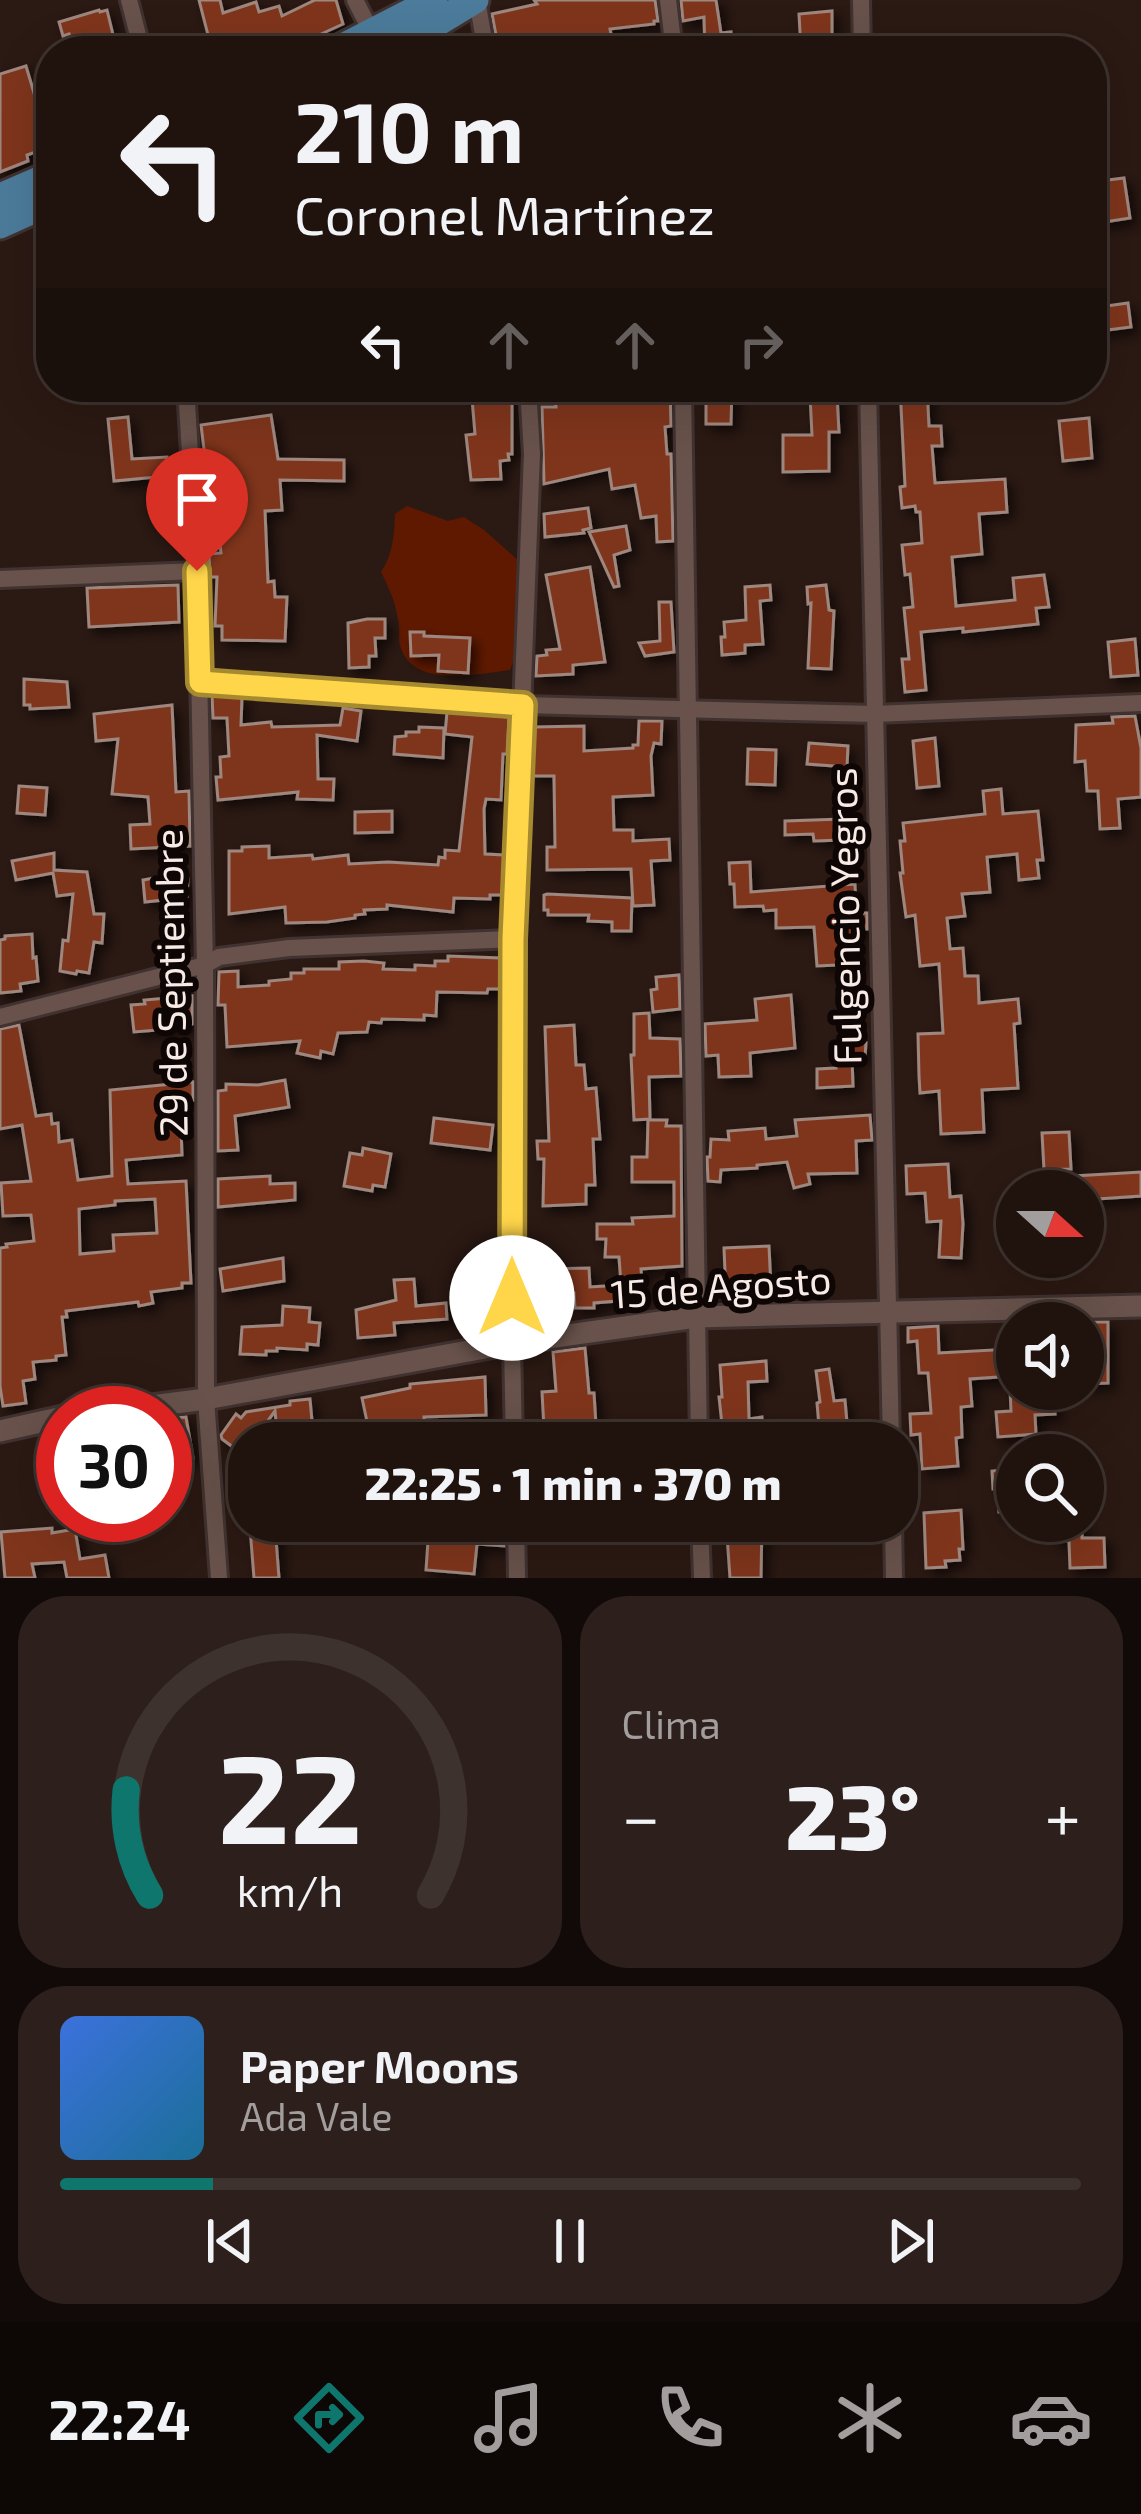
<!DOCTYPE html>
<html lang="es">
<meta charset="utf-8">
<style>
body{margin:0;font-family:"Exo 2",sans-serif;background:#2d201c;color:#f1f3f6;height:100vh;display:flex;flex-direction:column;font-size:45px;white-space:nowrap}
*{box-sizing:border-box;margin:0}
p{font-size:39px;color:#a29e9e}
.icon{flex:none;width:66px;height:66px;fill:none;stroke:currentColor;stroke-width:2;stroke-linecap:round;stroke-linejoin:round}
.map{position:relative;height:1578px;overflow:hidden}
.drawer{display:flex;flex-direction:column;gap:18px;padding:18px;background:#120a08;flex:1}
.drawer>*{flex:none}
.guide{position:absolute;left:36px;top:36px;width:1071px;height:366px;border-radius:48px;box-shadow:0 12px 48px #0002,0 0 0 3px #3d322e;background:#20130e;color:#f1f3f6;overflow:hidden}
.needle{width:78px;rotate:111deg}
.buttons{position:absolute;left:996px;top:1170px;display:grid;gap:24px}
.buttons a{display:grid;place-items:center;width:108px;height:108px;border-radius:50%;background:#20130e;box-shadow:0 12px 48px #0002,0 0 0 3px #3d322e;font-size:60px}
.speed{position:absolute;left:36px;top:1386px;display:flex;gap:24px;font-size:60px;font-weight:700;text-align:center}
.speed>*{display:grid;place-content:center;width:156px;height:156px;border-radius:50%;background:#20130e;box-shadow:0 12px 48px #0002,0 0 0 3px #3d322e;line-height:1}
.speed .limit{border:18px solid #d22;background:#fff;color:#111}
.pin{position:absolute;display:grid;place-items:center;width:102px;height:102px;color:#fff;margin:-123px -51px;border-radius:50% 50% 50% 0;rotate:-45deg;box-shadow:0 0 12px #0007}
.pin .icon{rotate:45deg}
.me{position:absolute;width:132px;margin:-66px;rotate:0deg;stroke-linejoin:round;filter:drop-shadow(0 0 9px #0008)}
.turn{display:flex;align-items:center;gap:42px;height:252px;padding:0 60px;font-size:54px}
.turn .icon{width:156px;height:156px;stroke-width:2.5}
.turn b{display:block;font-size:84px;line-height:102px}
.lanes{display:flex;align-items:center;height:114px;padding:0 60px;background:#0003;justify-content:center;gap:60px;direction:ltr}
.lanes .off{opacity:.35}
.big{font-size:90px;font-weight:800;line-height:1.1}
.drawer .card{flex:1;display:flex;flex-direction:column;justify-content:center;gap:18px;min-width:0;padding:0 42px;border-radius:48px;background:#2d201c}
.drawer .dial{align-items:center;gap:0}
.dial svg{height:312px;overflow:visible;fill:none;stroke:#3d322e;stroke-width:7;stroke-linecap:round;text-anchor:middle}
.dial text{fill:#f1f3f6;stroke:none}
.song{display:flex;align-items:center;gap:36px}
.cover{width:144px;height:144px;border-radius:18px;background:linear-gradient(135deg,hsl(220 70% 55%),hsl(200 70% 35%))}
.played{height:12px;border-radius:6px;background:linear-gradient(90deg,#0f766e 15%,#3d322e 15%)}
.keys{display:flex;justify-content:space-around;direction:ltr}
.heat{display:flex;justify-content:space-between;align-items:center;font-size:66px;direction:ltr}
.drawer .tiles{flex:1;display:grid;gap:18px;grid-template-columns:1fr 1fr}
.card:last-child{grid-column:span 2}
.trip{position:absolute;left:228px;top:1422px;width:690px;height:120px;border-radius:48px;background:#20130e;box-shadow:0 12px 48px #0002,0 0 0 3px #3d322e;font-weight:800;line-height:120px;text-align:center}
.tab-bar{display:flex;height:192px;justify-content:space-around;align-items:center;background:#0d0806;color:#a29e9e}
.tab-bar .icon{width:84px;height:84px}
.tab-bar .current{color:#0f766e}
.tab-bar b{font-size:54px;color:#f1f3f6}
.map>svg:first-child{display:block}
.green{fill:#5f1900}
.building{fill:#7f361c;stroke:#9e877f;stroke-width:3;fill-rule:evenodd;filter:url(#shadow)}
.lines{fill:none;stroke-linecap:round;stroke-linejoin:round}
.minor-casing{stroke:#403230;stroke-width:22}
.tertiary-casing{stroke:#403230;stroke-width:27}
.primary-casing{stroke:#403230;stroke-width:33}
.minor{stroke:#68524b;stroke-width:16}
.tertiary{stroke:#68524b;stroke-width:21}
.primary{stroke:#4c7b9b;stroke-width:27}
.route-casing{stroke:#a68a30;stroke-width:30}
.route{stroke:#ffd54a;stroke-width:21}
.labels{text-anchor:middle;stroke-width:12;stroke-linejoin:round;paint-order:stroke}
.street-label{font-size:39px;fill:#f8ebe6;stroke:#0e0605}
</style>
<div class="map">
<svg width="1141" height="1578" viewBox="0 0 1141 1578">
<defs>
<filter id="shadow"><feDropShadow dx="6" dy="6" stdDeviation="6" flood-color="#0009"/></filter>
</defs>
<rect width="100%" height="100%" fill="#2b1913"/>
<path class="green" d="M407,506L448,521L464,517L484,530L519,561L527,623L510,670C478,674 411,689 400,645C398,639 400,632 399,626C397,606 390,590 381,572C393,554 394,536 395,514Z"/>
<g class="building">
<polygon points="199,0 220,0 223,13 256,2 259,12 279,6 282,16 315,0 336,0 343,24 295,46 293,38 254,51 169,51 168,47 208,35"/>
<polygon points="534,0 655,0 658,21 654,21 654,24 610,29 614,49 607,51 581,51 579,40 571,40 524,51 499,51 492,14 537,4"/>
<polygon points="681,0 716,0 721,33 731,32 732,51 705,51 704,17 683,21"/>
<polygon points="99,10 100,12 107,10 117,51 74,51 69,34 63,36 59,22"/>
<polygon points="832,11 832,51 801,51 799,14"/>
<polygon points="26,66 50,147 27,155 28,161 0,172 0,74"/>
<polygon points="1124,178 1130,218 1092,224 1092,182"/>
<polygon points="1128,303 1131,327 1092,332 1092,308"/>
<polygon points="471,387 512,387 512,454 508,454 509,460 500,461 501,479 471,480 466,435 475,434"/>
<polygon points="559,387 670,387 671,426 665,427 667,454 671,454 673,541 657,542 656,516 641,518 635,485 612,489 609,469 544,484 542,407 556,407 553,392 559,390"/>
<polygon points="706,387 732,387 731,424 706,424"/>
<polygon points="900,387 927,387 929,426 941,426 942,446 932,446 935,483 1005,479 1007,512 979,514 982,554 952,557 956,606 1015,600 1013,578 1044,575 1049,607 1036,608 1038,624 963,632 963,628 921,632 926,690 905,692 902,659 909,659 904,608 913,607 910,574 905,575 902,545 922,543 920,512 916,512 915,506 902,508 900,487 905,486"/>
<polygon points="837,395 839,432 829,432 829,471 783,472 783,435 812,435 810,396"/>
<polygon points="271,415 278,459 344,460 344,481 280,480 282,510 265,511 268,582 274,581 275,597 287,597 285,641 222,640 222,626 215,626 217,577 210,577 209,554 221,553 217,517 207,518 205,474 207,474 201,425"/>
<polygon points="128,417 132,459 167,457 168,476 114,481 108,419"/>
<polygon points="1089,418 1092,458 1063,461 1059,421"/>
<polygon points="588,508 591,528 583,530 584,533 545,537 544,514"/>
<polygon points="626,526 630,550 614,555 619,586 614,587 589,532"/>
<polygon points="590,567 605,662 573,665 573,674 536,676 537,656 547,655 546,650 560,649 546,575"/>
<polygon points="178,585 179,622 89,627 87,588"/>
<polygon points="770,585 771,600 760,601 763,644 745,645 745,653 722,655 721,637 725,637 724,622 746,620 745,587"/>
<polygon points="826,585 829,610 834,611 831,669 808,668 811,603 808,604 807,587"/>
<polygon points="659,602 671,602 674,652 645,656 639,643 660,641"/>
<polygon points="367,619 385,619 385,638 375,638 376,656 369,656 369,667 349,668 348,623"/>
<polygon points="410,632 424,632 424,636 470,638 468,673 438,671 439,655 411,656"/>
<polygon points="1135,639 1138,675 1111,677 1108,642"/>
<polygon points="24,679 67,682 69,707 30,709 30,705 24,705"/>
<polygon points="212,695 242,697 241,725 271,722 272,727 340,725 343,708 361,711 357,741 317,735 318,779 334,779 333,800 297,799 298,792 218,800 216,777 221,777 220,757 229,756 227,718 213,718"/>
<polygon points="172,705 176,792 189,791 190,846 131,849 130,825 150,824 148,797 112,794 118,739 96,741 94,714"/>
<polygon points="447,712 509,717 507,754 503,754 501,800 486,799 484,809 485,854 504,855 502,895 490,895 490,899 454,898 453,912 387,905 387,909 364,910 365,914 355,915 355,918 327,922 286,923 285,907 229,914 229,851 242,851 242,847 269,846 269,858 312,855 313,859 348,855 349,864 388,862 438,865 439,857 445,858 445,850 459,851 472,737 445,734"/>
<polygon points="1135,716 1141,748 1141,797 1118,799 1120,828 1100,829 1098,791 1087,791 1085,761 1075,762 1076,725 1113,723 1112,717"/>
<polygon points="639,721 662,721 661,744 654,743 651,756 653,795 613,797 614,830 633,830 633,841 669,839 670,860 651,861 654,905 633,906 631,869 547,870 547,847 555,847 554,776 532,776 534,727 584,726 584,751 633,748 633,745 638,745"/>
<polygon points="419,727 444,728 443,758 394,754 395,737 406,736 406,732 419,732"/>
<polygon points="935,738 939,786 917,788 913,741"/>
<polygon points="809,743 848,746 847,767 807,764"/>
<polygon points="748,749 776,750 775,785 747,784"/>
<polygon points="19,786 47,788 45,815 17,813"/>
<polygon points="1001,789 1003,814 1038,811 1043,860 1037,860 1039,878 1019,880 1017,854 987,857 990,892 962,894 965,916 947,918 950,949 963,948 965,976 978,976 979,1003 1018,999 1020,1023 1014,1024 1018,1088 982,1090 984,1132 941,1134 939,1091 920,1093 919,1076 918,1034 943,1033 939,964 920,966 915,915 906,917 900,873 903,873 900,841 905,841 903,823 985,814 983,791"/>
<polygon points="392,811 392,832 355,833 355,812"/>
<polygon points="842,819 843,840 814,841 813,834 785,835 785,821"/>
<polygon points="54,853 54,870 87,872 94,914 104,914 102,943 94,942 89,973 77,971 76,974 60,971 63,940 68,941 73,894 57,896 53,873 16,880 12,861"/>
<polygon points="750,862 751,892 855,884 856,913 867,913 867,929 857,929 858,964 817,966 814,927 776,928 776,910 764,911 763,906 735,907 734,884 730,884 729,863"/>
<polygon points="159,877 188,879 187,896 181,896 184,934 166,935 164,900 145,902 143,880"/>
<polygon points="547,894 632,898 631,931 612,931 612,922 588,921 589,915 548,915 548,910 544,910 544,895"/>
<polygon points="32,934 33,958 36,957 38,981 20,984 21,991 0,993 0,940 5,939 5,936"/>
<polygon points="448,956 500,958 500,989 488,989 487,993 437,992 436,1016 424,1015 424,1020 382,1019 381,1023 369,1022 367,1032 338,1033 333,1054 321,1051 320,1058 297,1053 300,1041 227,1047 225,1005 218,1005 219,972 238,971 238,987 269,985 269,981 291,979 291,973 304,973 304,969 339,969 339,962 364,961 384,963 383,969 415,970 415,965 435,966 435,961 448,961"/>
<polygon points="679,975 680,1009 653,1012 651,990 657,989 656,977"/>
<polygon points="791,995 795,1048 750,1053 751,1076 719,1077 718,1055 706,1056 705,1024 757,1020 755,999"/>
<polygon points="192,996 192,1024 183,1025 184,1028 134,1032 131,1005 145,1004 144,1000"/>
<polygon points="649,1013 650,1038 680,1039 681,1076 649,1077 650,1119 634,1120 631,1055 634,1055 634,1014"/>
<path d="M19,1025L36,1116L51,1114L52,1124L58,1123L59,1142L72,1140L78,1180L112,1176L110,1090L193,1082V1100L180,1101L182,1155L126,1160L128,1184L186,1181L191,1283H182V1288L151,1292L153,1303L139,1306L138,1302L66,1311L67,1317H62L66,1355L56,1356V1360L33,1362L35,1379L23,1381L26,1403L3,1406L0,1386V1248L7,1247L6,1244L34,1241L31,1215L3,1216L1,1183L31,1181L22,1125L0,1129V1029ZM155,1199L157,1233L113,1235L114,1251L80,1254L79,1209L115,1205V1201Z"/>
<polygon points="574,1025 576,1065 584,1065 586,1089 596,1088 600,1139 593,1139 595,1185 586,1185 586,1204 543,1206 544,1159 538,1159 537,1141 549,1141 545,1027"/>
<polygon points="837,1042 866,1043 865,1057 852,1057 853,1086 817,1088 817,1069 836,1068"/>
<polygon points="285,1080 289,1107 235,1116 238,1150 218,1151 218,1091 226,1090 226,1084 258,1085"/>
<polygon points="870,1115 872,1140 856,1141 857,1173 808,1174 810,1184 794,1188 787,1162 757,1165 757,1168 721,1170 720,1182 708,1181 707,1157 710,1157 711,1139 729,1140 728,1131 765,1128 766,1139 797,1136 795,1120"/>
<polygon points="434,1118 493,1125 490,1150 431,1143"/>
<polygon points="648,1120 667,1120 666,1126 681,1126 682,1266 641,1269 643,1295 630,1296 630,1300 594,1303 594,1308 575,1308 574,1293 546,1294 546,1269 589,1268 590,1287 621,1285 619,1257 605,1257 606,1239 597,1239 597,1224 633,1224 632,1218 674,1216 674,1182 632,1182 632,1157 647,1157"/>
<polygon points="1069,1132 1071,1169 1044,1170 1042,1133"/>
<polygon points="363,1148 391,1154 385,1187 373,1185 372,1191 344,1186 350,1153 362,1155"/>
<polygon points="948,1164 950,1197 961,1196 963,1224 961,1258 939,1257 941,1221 927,1222 925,1193 907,1194 906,1166"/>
<polygon points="1141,1172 1141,1196 1083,1200 1083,1191 1075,1191 1074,1176"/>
<polygon points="270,1176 270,1184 295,1183 295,1200 218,1207 218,1179"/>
<polygon points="769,1246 771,1288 718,1291 717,1273 725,1272 724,1248"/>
<polygon points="283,1258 284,1281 223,1291 220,1269"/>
<polygon points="414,1279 416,1306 446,1303 447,1319 394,1323 395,1335 358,1338 356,1310 396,1300 394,1280"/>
<polygon points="283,1306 310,1308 309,1322 320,1323 318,1345 307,1344 307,1350 277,1348 277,1351 266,1351 266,1355 240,1354 242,1327 282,1325"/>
<polygon points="1108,1322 1108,1383 1085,1384 1083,1322"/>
<polygon points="938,1326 939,1353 1011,1349 1013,1376 970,1379 972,1406 961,1407 962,1437 956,1438 958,1466 922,1469 920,1434 911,1435 910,1414 931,1413 928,1373 919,1373 917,1341 908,1342 908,1328"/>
<polygon points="585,1348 589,1393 594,1393 596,1425 544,1429 542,1392 556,1391 553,1352"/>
<polygon points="766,1361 767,1381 748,1382 749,1419 762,1417 763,1436 758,1436 759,1443 724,1443 719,1397 722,1397 720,1365"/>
<polygon points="829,1369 834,1401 845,1400 847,1423 819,1426 817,1403 820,1402 816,1371"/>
<polygon points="485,1377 486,1415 424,1417 424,1443 407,1443 407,1423 369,1431 362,1398 410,1388 410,1384"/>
<polygon points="1010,1389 1053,1389 1055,1414 1035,1415 1036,1434 998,1437 996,1412 1011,1411"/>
<polygon points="310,1399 314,1443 278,1443 275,1411 252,1443 249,1443 249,1459 222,1439 221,1435 236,1414 241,1418 246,1412 290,1405 290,1401"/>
<polygon points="186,1417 193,1458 168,1462 165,1419"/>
<polygon points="1014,1469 1017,1511 999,1512 998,1489 993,1489 992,1471"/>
<polygon points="961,1510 963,1549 959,1549 960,1560 945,1561 946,1567 926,1568 924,1513"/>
<polygon points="438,1521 503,1521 504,1546 477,1544 474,1574 426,1570 428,1541 436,1542"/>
<polygon points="726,1521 762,1521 761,1578 730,1578"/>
<polygon points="1055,1521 1082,1521 1082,1538 1104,1538 1105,1567 1070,1568 1069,1541 1056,1541"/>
<polygon points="275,1526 279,1578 254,1578 250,1528"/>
<polygon points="52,1528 52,1533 75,1529 80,1559 105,1555 109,1578 67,1578 64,1562 32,1564 35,1578 5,1578 1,1532"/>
</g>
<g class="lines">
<defs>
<g id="minor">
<polyline points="129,0 142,51"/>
<polyline points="355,0 374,37"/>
<polyline points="477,0 486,51"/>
<polyline points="668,0 674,51"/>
<polyline points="861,0 862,51"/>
<polyline points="186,387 197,571 205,965 206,1399 219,1578"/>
<polyline points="683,387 699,1443"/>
<polyline points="868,387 891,1443"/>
<polyline points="0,579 197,571"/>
<polyline points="200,681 523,705 874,714 1141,703"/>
<polyline points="0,1017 205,965 219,957 289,948 513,939"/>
<polyline points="514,1443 512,1343 513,939 532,454 528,387"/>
<polyline points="516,1521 517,1578"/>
<polyline points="700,1521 702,1578"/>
<polyline points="893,1521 894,1578"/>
</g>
<g id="tertiary">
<polyline points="97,1413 206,1399 512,1343 696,1317 1141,1306"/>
<polyline points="0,1431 63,1417"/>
</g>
<g id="primary">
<polyline points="335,51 434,0"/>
<polyline points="391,51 475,0"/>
<polyline points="0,197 51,175"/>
<polyline points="0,225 51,202"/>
</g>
</defs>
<use href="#minor" class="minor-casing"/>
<use href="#tertiary" class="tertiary-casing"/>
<use href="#primary" class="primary-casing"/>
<use href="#minor" class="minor"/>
<use href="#tertiary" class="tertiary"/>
<use href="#primary" class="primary"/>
</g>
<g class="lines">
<defs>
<polyline id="route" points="197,571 200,682 523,705 513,939 512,1298"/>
</defs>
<use href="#route" class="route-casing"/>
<use href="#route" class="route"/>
</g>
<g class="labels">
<g class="street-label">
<text transform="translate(845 916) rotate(-91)" y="14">Fulgencio Yegros</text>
<text transform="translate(171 983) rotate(-91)" y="14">29 de Septiembre</text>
<text transform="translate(721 1287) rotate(-4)" y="14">15 de Agosto</text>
</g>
</g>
</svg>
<div class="buttons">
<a><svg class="needle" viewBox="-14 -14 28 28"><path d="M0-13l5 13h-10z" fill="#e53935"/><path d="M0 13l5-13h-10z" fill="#a29e9e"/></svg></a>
<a><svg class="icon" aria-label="sound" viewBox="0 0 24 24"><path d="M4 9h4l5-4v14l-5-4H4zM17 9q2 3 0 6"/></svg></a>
<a><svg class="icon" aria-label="search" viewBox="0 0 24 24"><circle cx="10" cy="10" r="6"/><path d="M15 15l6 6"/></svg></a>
</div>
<div class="speed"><div class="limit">30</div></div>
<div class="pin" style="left:197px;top:571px;background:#d93025"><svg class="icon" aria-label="arrive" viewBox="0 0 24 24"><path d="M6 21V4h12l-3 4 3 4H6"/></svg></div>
<svg class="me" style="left:512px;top:1298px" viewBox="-20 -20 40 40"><circle r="19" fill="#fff"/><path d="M0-13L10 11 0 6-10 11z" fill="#ffd54a"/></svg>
<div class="trip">22:25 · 1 min · 370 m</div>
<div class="guide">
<div class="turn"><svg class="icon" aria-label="left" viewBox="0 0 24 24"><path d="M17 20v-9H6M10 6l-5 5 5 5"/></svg><div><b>210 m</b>Coronel Martínez</div></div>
<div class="lanes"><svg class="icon" aria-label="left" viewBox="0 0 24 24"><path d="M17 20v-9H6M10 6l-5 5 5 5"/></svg><svg class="icon off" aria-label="ahead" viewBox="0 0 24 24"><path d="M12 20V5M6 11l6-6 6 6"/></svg><svg class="icon off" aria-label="ahead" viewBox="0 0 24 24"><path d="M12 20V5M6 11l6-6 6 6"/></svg><svg class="icon off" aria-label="right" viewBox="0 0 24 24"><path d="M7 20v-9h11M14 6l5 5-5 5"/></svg></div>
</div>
</div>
<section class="drawer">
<div class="tiles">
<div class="card dial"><svg viewBox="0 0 100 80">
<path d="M14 69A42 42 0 1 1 86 69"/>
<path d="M14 69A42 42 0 0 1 8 42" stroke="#0f766e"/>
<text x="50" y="56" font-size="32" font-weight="700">22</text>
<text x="50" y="72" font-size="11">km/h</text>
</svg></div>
<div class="card"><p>Clima</p>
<div class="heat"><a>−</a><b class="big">23°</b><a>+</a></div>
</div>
<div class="card">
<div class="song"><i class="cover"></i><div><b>Paper Moons</b><p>Ada Vale</p></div></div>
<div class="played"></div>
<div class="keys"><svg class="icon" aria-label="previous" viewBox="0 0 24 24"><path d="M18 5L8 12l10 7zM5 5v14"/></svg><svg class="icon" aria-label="pause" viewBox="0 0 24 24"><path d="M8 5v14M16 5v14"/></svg><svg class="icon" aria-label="next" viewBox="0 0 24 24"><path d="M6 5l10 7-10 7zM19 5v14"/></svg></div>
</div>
</div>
</section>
<nav class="tab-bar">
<b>22:24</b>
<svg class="icon current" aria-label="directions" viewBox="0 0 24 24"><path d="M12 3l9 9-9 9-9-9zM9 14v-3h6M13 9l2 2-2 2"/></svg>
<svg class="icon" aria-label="music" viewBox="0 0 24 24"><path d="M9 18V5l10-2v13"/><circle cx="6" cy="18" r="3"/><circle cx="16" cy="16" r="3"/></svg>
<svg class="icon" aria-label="phone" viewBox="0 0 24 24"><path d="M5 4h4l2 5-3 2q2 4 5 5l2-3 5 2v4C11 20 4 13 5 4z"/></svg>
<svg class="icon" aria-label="climate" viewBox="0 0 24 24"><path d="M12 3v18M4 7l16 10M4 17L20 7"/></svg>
<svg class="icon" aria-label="car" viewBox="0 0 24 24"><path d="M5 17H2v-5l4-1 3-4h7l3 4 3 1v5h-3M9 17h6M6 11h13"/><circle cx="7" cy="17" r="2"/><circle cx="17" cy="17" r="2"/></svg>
</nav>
